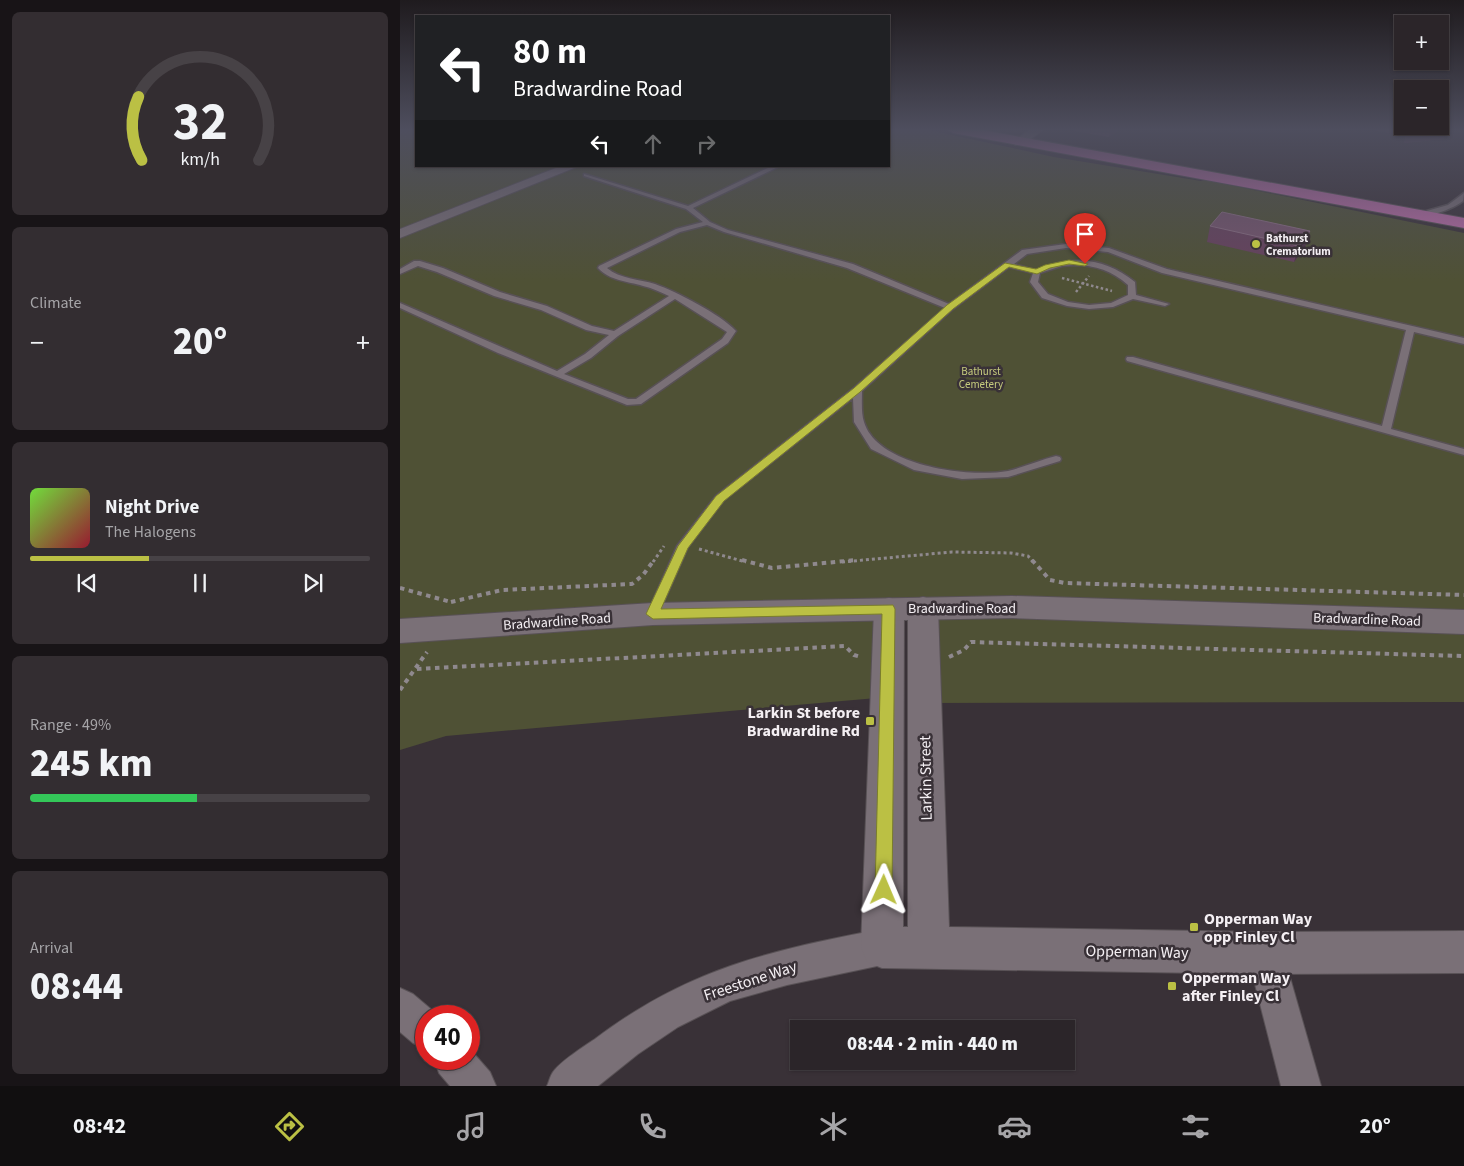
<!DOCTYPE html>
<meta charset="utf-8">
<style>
body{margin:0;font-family:"Source Sans 3",sans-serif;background:#332d31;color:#f1f3f6;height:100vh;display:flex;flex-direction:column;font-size:19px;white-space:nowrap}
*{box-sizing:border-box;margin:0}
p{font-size:16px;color:#a6a5a8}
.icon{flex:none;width:28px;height:28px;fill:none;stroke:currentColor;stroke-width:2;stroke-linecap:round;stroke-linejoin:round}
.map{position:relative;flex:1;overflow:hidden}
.details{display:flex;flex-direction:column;gap:12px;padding:12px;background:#181417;width:400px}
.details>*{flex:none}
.banner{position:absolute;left:15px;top:15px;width:475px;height:152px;border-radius:0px;box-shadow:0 1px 4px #0004,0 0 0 1px #474246;background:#202124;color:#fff;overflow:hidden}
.buttons{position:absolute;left:994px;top:15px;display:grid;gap:10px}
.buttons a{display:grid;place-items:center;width:55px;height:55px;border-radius:0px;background:#2b2529;box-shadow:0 1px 4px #0004,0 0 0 1px #474246;font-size:25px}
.speed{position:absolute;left:15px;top:1005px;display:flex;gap:10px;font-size:25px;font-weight:700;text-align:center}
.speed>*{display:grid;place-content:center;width:65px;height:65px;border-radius:50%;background:#2b2529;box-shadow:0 1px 4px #0004,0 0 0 1px #474246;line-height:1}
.speed .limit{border:8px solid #d22;background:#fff;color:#111}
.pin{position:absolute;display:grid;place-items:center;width:42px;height:42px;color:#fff;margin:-51px -21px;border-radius:50% 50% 50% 0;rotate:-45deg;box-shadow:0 0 5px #0007}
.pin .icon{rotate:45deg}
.me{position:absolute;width:55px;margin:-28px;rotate:1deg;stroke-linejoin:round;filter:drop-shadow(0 0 4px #0008)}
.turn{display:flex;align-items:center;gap:18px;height:105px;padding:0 15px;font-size:22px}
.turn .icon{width:65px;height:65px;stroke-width:2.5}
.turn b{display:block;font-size:35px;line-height:42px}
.lanes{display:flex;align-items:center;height:48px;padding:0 15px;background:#0003;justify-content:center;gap:25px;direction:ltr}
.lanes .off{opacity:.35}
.big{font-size:38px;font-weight:800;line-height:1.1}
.details .widget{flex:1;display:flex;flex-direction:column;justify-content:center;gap:8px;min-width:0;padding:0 18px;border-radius:8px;background:#332d31}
.details .dial{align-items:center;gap:0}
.dial svg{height:130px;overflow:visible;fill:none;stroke:#474246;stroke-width:7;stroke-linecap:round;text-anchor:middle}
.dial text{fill:#f1f3f6;stroke:none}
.song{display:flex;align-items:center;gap:15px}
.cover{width:60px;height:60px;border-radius:8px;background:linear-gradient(135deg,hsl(100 70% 55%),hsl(350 70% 35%))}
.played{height:5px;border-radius:2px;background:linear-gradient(90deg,#bbc044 35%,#474246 35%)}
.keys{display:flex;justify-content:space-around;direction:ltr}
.heat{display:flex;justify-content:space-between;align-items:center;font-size:28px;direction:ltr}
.charge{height:8px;border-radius:4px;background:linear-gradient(90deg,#34c759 49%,#474246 0)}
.trip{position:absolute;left:390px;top:1020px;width:285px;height:50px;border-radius:0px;background:#2b2529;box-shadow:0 1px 4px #0004,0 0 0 1px #474246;font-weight:800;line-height:50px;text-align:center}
.tabs{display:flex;height:80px;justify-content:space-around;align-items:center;background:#110f10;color:#a6a5a8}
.tabs .icon{width:35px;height:35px}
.tabs .selected{color:#bbc044}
.tabs b{font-size:22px;color:#f1f3f6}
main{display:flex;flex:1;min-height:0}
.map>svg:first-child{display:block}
.green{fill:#4f5135}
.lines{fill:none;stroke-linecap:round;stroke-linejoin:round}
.service-casing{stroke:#585155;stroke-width:3}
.minor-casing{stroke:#585155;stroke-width:2}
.tertiary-casing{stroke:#585155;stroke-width:2}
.secondary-casing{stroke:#585155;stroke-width:2}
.trunk-casing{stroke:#585155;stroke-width:2}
.path-far2{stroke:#8f898e;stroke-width:2.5;stroke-dasharray:2.5 2.5;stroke-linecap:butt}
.path-far1{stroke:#8f898e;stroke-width:3;stroke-dasharray:3 3;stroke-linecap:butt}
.path{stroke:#8f898e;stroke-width:4;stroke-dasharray:4.5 4.5;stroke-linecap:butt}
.service{fill:#7a7077;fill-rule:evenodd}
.minor{fill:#7a7077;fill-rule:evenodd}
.tertiary{fill:#7a7077;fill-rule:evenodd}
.secondary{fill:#7a7077;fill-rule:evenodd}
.trunk{fill:#ba6ca7;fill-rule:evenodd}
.wall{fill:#67425d}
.shaded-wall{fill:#4e3347}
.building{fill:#76556d;stroke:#8a6d82}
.route{fill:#bbc044;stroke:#7a7d2c}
.poi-dot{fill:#bbc044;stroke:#393137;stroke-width:2}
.labels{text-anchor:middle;stroke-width:5;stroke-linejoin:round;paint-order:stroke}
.far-poi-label{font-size:11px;font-weight:bold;fill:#f4eff3;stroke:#393137;text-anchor:start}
.far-park-label{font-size:11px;fill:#c7cc7e;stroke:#393137}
.street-label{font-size:14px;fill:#f4eff3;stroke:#393137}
.near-poi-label{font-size:16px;font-weight:bold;fill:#f4eff3;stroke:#393137;text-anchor:start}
.near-street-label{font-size:16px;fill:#f4eff3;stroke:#393137}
</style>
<main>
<section class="details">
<div class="widget dial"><svg viewBox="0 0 100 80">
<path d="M14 69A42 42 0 1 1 86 69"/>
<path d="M14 69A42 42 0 0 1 12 30" stroke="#bbc044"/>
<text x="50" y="56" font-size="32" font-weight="700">32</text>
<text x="50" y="72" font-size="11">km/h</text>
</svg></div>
<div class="widget"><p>Climate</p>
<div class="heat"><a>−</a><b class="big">20°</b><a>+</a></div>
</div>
<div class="widget">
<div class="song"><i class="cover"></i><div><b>Night Drive</b><p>The Halogens</p></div></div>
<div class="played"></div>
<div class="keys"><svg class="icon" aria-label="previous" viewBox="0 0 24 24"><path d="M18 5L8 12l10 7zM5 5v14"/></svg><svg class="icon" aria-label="pause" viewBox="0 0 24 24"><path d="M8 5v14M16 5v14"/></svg><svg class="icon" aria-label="next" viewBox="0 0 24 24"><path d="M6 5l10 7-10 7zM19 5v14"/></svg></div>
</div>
<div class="widget"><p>Range · 49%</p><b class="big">245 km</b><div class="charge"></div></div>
<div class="widget"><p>Arrival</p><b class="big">08:44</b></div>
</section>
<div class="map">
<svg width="1064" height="1086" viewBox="0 0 1064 1086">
<rect width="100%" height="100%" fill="#393137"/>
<polygon class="green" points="0,129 16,129 16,166 489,166 489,129 524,129 654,157 801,181 805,180 1064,233 1064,702 523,703 523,609 489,609 488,697 46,736 0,750"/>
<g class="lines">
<defs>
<g id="service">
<path d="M372,166H380L293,208L310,222L328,230L453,264L549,304L622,250L666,244L709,248L767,269L1064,338V344L1014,332L991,429L1064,449V455L727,361L726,359L727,357H733L982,426L1006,330L762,273L708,252L666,248L627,254L614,264C620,265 630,270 637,270C643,269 652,264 659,263C687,256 713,264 735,282L736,295L769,304L765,306L733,299L713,307L689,309L667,306L642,298L630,282L633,273L609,267L553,309L462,391C462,400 461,413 464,422C477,466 569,478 608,471C624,467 640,460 656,456L660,457L661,459L660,461L608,477L562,479L514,470L471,449L454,422L453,398L324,500L288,547L257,617H249L247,614L277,546L316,496L454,388L545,308L447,268L324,232L307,225L280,232L207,268C220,279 239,279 255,284C277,292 320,314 336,331L328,343L241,404L227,405L98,353L0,308V303L157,371L185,354L209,335L186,330L141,310L94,296L37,272L18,266L0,274V269L14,261H20L43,268L100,292L147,306L192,326L214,331L269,296C260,292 252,288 243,286C227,281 210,281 198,268L199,266L276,229L303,222L286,209L184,176V174L288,206ZM674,265C696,265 712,271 728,285V295L711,303L689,305L668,302L648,294L638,282L640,273L662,266ZM275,299L327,332L322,339L236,399H228L164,374L191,358L218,336Z"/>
<path d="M1064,193L1063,201C1054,208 1026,220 1016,214L1048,205Z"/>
</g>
<g id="minor">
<polygon points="630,129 644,129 623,145 615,145 613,142"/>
<polygon points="161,166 179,166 0,238 0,229"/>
<path d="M482,929L495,934L500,947L495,960L482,965L387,985L330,1001L278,1027L238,1054L198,1086H147C149,1082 150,1076 153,1072C161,1061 183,1047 195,1039C289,968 369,951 482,929Z"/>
<polygon points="865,935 878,940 883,953 921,1086 881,1086 847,953 852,940"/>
<polygon points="0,988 13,994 39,1016 26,1016 26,1049 13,1043 0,1032"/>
<polygon points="69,1048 90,1072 96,1086 50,1086 39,1073 34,1059 69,1059"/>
</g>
<polygon id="tertiary" points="523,597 534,600 538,608 549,927 865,932 1064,931 1064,973 865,974 482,968 467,962 461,947 474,609 478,601 489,598 500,601 504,609 503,927 508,927 508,608 512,600"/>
<polygon id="secondary" points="612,596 1064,610 1064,634 612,618 253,625 0,643 0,619 253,603"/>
<polygon id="trunk" points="546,129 577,129 1064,218 1064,228 553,133"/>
</defs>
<use href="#service" class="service-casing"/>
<use href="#minor" class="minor-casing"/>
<use href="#tertiary" class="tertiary-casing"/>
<use href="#secondary" class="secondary-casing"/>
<use href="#trunk" class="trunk-casing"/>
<g class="path-far2">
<polyline points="662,278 712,291"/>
<polyline points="676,292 689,276"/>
</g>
<g class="path-far1">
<polyline points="299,549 346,562"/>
<polyline points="253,562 264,546"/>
<polyline points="442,562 552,552 611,553 628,556 633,562"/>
</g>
<g class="path">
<polyline points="342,560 372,568 456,560"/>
<polyline points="632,560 650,580 665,583 1064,595"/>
<polyline points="0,588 51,602"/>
<polyline points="51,602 102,590 232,584 243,575 254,560"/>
<polyline points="549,657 564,650 571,642 1064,656"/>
<polyline points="17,669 445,646 454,655 461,657"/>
<polyline points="0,690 27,652"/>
</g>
<use href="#service" class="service"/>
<use href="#minor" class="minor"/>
<use href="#tertiary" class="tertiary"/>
<use href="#secondary" class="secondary"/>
<use href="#trunk" class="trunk"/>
</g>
<g class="wall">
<polygon points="674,129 719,129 709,137 674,131"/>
<polygon points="966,129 1047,129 1043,139 1004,143 1006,136"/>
<polygon points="810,226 910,231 905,247 894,262 807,242"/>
</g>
<g class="shaded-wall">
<polygon points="711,129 719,129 709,137"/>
<polygon points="1009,129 1047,129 1043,139 1004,143"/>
<polygon points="910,231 905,247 894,262 899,246"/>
</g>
<polygon class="building" points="822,212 910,231 899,246 810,226"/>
<linearGradient id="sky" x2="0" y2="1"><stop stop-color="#1f1b1e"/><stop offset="0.46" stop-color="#4e4e5e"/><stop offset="1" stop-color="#4e4e5e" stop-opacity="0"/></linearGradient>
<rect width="1064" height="281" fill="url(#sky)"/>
<polygon class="route" points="669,260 688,264 685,266 669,264 650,268 637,274 609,267 553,309 460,392 324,501 288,548 261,609 493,605 495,609 492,890 489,895 484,898 478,895 475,890 482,614 253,619 246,614 278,546 316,496 454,388 547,305 605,263 636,269 645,265"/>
<g class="poi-dot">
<circle cx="856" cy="244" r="5"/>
<rect x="465" y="716" width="10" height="10" rx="2.5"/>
<rect x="789" y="922" width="10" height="10" rx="2.5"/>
<rect x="767" y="981" width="10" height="10" rx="2.5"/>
</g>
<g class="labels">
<g class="far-poi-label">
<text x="866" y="242">Bathurst<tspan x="866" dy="13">Crematorium</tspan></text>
</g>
<g class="far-park-label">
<text x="581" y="375">Bathurst<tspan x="581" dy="13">Cemetery</tspan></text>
</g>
<g class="street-label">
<text x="562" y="613">Bradwardine Road</text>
<text transform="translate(967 619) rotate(2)" y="5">Bradwardine Road</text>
<text transform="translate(157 621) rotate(-4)" y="5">Bradwardine Road</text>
</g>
<g class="near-poi-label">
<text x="460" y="718" text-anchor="end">Larkin St before<tspan x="460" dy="18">Bradwardine Rd</tspan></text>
<text x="804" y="924">Opperman Way<tspan x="804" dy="18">opp Finley Cl</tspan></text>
<text x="782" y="983">Opperman Way<tspan x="782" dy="18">after Finley Cl</tspan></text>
</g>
<g class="near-street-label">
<text transform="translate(525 778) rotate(-91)" y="6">Larkin Street</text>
<text transform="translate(737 951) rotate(1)" y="6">Opperman Way</text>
<text transform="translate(350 980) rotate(-18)" y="6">Freestone Way</text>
</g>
</g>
</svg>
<div class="buttons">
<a>+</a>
<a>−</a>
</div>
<div class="speed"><div class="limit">40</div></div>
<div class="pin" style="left:685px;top:264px;background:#d93025"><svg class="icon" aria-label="arrive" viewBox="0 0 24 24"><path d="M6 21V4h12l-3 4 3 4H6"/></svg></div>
<svg class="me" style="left:484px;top:890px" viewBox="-20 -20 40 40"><path d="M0-17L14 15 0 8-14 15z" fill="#bbc044" stroke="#fff" stroke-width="4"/></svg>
<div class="trip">08:44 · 2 min · 440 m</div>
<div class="banner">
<div class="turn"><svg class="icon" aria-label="left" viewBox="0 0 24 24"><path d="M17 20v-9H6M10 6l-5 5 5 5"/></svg><div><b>80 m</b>Bradwardine Road</div></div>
<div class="lanes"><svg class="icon" aria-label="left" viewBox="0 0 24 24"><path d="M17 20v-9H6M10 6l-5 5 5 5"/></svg><svg class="icon off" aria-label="ahead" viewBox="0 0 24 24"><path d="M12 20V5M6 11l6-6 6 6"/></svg><svg class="icon off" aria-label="right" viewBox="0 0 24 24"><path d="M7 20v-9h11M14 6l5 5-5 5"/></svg></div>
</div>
</div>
</main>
<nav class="tabs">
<b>08:42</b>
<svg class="icon selected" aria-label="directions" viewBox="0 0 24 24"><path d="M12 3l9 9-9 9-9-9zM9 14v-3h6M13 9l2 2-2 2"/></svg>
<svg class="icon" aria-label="music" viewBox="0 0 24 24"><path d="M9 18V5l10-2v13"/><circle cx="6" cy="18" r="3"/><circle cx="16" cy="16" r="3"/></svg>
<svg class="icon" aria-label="phone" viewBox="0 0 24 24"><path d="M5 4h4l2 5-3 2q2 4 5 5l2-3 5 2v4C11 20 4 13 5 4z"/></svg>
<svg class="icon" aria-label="climate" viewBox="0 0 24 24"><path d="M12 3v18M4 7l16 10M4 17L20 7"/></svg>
<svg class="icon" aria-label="car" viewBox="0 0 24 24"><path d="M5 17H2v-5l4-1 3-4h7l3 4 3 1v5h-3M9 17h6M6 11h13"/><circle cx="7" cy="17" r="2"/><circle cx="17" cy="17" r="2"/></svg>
<svg class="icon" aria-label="filters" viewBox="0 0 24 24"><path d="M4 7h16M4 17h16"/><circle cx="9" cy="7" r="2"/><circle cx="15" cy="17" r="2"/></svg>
<b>20°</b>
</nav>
